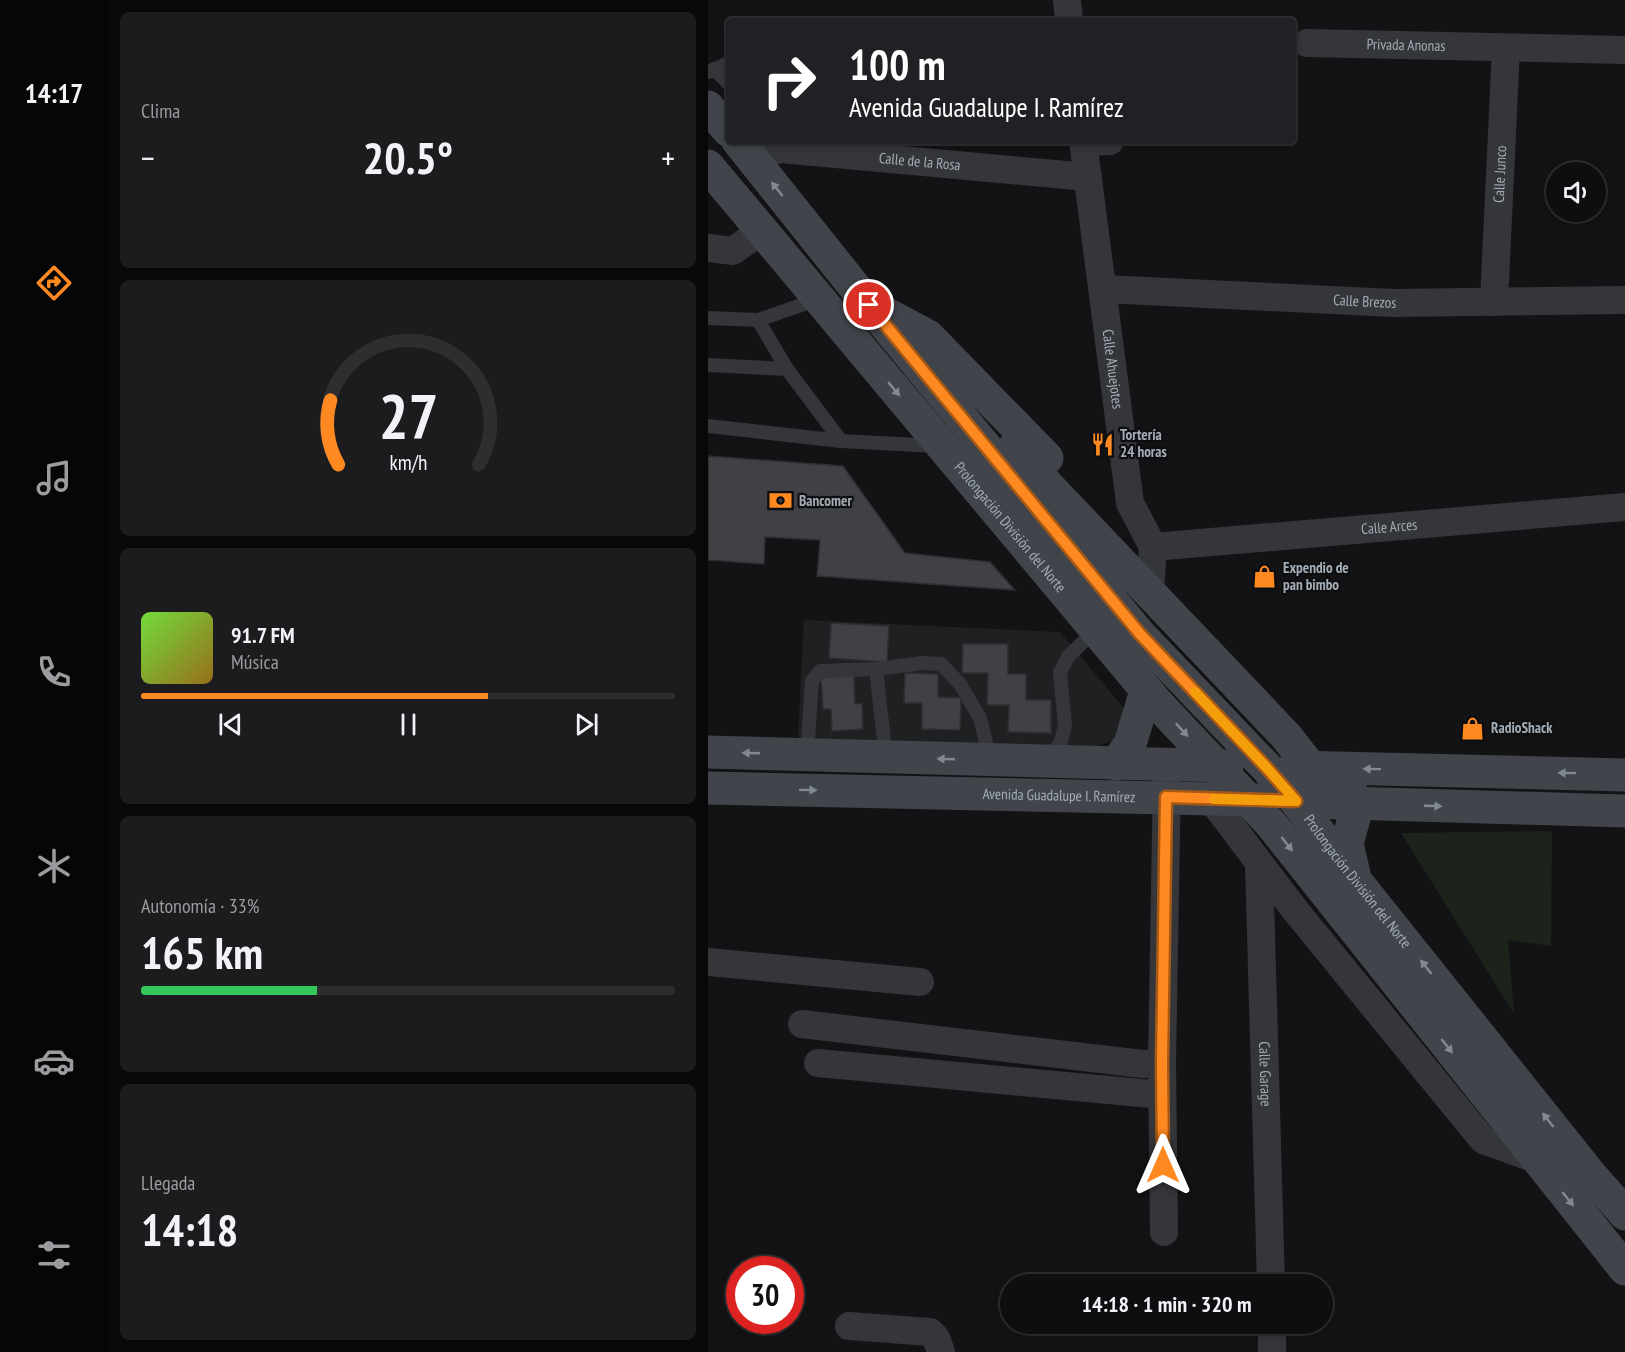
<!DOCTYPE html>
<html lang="es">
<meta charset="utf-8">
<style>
body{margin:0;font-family:"PT Sans Narrow",sans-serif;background:#1c1c1e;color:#f1f3f6;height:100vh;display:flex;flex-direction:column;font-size:22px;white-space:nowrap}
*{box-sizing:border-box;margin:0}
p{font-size:20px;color:#9b9c9f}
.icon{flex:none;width:33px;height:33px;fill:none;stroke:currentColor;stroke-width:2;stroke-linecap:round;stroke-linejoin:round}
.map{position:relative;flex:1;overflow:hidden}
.side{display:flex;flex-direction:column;gap:12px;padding:12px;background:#080809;width:600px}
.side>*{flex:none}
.hud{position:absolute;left:18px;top:18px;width:570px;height:126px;border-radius:6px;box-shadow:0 3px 9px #0003,0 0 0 2px #2e2e30;background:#202124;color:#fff;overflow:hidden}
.fabs{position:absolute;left:838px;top:162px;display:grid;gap:12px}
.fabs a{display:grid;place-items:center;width:60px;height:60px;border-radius:50%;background:#0e0e10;box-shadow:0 3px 9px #0003,0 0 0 2px #2e2e30;font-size:30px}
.speed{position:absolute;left:18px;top:1256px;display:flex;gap:12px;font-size:30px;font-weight:700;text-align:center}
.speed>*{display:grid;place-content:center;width:78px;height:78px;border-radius:50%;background:#0e0e10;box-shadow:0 3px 9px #0003,0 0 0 2px #2e2e30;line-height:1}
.speed .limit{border:9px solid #d22;background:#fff;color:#111}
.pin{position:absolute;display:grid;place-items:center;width:51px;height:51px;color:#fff;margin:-26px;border:3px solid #fff;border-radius:50%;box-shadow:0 2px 6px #0007}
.me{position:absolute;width:66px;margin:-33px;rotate:0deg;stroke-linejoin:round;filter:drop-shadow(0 0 4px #0008)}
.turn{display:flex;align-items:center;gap:21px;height:126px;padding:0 24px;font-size:27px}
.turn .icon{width:78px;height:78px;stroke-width:2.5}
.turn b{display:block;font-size:42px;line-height:51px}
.big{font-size:45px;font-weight:700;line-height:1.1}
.side .tile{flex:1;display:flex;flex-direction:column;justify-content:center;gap:9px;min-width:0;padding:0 21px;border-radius:9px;background:#1c1c1e}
.side .dial{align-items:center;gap:0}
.dial svg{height:156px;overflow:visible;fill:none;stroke:#2e2e30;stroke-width:7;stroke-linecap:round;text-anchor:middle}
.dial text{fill:#f1f3f6;stroke:none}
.song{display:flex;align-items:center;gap:18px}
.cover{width:72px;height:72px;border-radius:9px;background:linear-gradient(135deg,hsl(100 70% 55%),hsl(40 70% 35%))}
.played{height:6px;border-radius:3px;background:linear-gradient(90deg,#ff8921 65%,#2e2e30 65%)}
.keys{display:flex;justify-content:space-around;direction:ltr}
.heat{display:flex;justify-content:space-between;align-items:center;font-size:33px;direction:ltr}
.charge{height:9px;border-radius:4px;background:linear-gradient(90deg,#34c759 33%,#2e2e30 0)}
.trip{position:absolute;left:292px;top:1274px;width:333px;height:60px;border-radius:30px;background:#0e0e10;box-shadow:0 3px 9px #0003,0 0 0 2px #2e2e30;font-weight:700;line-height:60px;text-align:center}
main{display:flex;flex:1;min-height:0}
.tab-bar{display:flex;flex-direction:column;width:108px;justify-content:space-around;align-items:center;background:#060606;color:#9b9c9f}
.tab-bar .icon{width:42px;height:42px}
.tab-bar .active{color:#ff8921}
.tab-bar b{font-size:27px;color:#f1f3f6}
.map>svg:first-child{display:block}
.built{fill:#1f2022}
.green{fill:#1b231b}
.building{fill:#3f4145;stroke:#2d2e31;stroke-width:1.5}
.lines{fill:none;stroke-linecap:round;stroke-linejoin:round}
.lane{stroke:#34363a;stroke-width:14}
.street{stroke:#34363a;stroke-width:28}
.secondary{stroke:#41454b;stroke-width:33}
.oneway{fill:#818991}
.route-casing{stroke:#a65915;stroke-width:15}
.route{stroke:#ff8921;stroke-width:10}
.slow{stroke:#f59e0b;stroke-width:10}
.labels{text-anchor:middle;stroke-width:4.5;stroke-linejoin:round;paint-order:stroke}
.street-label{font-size:15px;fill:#a3adb7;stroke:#0e0e10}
.poi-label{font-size:15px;font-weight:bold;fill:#a3adb7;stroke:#0e0e10;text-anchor:start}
</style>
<main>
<nav class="tab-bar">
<b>14:17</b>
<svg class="icon active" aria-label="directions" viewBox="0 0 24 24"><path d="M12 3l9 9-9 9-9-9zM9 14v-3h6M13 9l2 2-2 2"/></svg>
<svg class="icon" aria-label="music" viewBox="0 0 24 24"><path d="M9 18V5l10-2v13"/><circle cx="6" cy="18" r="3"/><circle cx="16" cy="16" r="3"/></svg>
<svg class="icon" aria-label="phone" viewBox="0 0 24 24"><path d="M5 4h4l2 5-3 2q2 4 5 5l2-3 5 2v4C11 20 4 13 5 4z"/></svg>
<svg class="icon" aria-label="climate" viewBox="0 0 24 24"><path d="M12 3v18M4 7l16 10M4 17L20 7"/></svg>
<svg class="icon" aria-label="car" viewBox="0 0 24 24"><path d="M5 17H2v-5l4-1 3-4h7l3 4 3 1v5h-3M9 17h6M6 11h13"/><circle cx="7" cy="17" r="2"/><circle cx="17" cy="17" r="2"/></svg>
<svg class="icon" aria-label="filters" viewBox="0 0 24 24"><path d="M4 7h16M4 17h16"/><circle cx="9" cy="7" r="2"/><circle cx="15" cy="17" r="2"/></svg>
</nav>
<section class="side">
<div class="tile"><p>Clima</p>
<div class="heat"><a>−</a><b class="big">20.5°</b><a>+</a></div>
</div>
<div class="tile dial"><svg viewBox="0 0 100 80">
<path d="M14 69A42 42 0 1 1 86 69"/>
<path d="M14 69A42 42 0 0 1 10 36" stroke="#ff8921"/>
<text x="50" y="56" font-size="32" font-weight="700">27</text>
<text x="50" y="72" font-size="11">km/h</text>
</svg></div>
<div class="tile">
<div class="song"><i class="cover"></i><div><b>91.7 FM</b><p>Música</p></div></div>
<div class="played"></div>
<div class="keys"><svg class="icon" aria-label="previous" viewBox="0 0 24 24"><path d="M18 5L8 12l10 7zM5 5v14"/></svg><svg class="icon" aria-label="pause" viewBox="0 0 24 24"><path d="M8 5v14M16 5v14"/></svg><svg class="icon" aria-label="next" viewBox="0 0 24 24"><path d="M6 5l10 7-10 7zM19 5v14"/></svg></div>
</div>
<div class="tile"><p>Autonomía · 33%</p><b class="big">165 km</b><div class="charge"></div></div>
<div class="tile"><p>Llegada</p><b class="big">14:18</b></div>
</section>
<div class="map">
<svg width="917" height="1352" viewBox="0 0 917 1352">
<rect width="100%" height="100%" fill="#131315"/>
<polygon class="built" points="96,620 352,632 421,714 404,741 377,751 90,739"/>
<polygon class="green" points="844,831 843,946 800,940 806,1014 693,833"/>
<g class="building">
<polygon points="0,456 135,466 197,553 282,562 307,590 109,576 112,540 57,537 56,564 0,560"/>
<polygon points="123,623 181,626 179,662 121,658"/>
<polygon points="255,644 300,644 300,674 318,674 318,700 343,700 343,733 300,732 301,705 279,705 280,673 254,673"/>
<polygon points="197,673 230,674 230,697 253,698 252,730 214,729 214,703 196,703"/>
<polygon points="146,676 147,704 154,703 155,729 124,731 123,709 115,709 113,677"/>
</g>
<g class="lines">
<g class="lane">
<polyline points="6,69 21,84"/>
<polyline points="0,72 21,63"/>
<polyline points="0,318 50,320 111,299"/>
<polyline points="50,320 79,369"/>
<polyline points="0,365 79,369 133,441"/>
<polyline points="0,426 133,441 229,446"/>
<polyline points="168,669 178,758"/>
<polyline points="99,754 104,681 112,671 168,669 214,663 233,664 252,684 272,718 282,759"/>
<polyline points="340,759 352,744 357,726 352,672 360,657 387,630"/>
</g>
<g class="street">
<polyline points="359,0 361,21"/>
<path id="s1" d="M599,43L917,50"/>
<path id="s2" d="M375,141L422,503L445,547L442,591"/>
<polyline points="376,142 402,141"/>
<path id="s3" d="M43,156L73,149L380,177"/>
<polyline points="0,248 25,251 54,230"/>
<path id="s4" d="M396,289L686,303L917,300"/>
<path id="s5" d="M786,302L798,48"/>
<path id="s6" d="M445,547L917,507"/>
<polyline points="503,799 587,910 775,1140 828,1159 837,1160"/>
<path id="s7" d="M551,864L563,1284"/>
<polyline points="0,962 212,982"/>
<polyline points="94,1024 435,1064 454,1063"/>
<polyline points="110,1063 454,1095"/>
<polyline points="456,1232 454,1063 459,775"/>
<polyline points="564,1323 564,1352"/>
<polyline points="141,1326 222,1332 228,1338 233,1352"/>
</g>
<g class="secondary">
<polyline points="0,107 21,131"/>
<path id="s8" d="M30,141L161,305L432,635L558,767L588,801L628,856L882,1174L917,1214"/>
<path id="s9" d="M0,166L450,704L563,824L917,1269"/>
<polyline points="175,312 220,336 339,458"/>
<polyline points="305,449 578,736 603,768 625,802"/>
<polyline points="0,752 519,766"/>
<polyline points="408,764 422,744 438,691"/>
<polyline points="586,767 917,775"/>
<polyline points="639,786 650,803 639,844 647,878"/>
<path id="s10" d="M0,788L553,800"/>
<polyline points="605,802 917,811"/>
</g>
</g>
<defs><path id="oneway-solid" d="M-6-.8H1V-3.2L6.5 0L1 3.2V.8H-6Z" transform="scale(1.5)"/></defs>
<g class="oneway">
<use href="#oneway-solid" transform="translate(69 189) rotate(-129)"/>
<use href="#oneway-solid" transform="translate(186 389) rotate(50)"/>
<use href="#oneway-solid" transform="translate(474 730) rotate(47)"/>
<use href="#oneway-solid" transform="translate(43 753) rotate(-178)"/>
<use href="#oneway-solid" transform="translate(238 759) rotate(-178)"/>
<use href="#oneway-solid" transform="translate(664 769) rotate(-179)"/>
<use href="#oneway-solid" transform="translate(859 773) rotate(-179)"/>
<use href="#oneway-solid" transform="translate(100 790) rotate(1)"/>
<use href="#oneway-solid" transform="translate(725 806) rotate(2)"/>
<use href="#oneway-solid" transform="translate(579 844) rotate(52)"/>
<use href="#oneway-solid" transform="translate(718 967) rotate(-128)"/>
<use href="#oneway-solid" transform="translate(739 1046) rotate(52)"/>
<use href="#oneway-solid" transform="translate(840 1120) rotate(-128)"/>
<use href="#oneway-solid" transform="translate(860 1199) rotate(51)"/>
</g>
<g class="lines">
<defs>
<polyline id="route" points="161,305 432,634 558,767 588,801 458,797 454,1063 455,1165"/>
</defs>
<use href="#route" class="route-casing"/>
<use href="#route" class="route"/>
<polyline class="slow" points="487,692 558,767 588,801 506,799"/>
</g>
<defs>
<symbol id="restaurant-bare" viewBox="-9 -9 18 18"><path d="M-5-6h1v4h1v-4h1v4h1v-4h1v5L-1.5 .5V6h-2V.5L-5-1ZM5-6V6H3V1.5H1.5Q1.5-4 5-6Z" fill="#ff8921" stroke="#0e0e10" stroke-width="2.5" paint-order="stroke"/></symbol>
<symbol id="bank-bare" viewBox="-9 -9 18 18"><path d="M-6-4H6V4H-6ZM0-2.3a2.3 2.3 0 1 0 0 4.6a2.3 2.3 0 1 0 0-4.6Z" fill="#ff8921" stroke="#0e0e10" stroke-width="2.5" paint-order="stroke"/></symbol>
<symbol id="shop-bare" viewBox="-9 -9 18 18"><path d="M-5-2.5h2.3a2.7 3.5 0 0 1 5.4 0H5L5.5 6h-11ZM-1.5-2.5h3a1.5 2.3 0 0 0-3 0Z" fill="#ff8921" stroke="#0e0e10" stroke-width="2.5" paint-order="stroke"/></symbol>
</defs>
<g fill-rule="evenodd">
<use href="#restaurant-bare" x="378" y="428" width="33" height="33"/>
<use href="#bank-bare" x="56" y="484" width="33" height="33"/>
<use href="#shop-bare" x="540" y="560" width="33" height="33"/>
<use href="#shop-bare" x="748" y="712" width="33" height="33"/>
</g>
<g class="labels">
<g class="street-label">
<text dy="5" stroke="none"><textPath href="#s1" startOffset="99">Privada Anonas</textPath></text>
<text dy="5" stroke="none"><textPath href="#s3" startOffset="170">Calle de la Rosa</textPath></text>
<text dy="5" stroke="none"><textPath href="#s5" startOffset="128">Calle Junco</textPath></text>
<text dy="5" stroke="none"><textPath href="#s4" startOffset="261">Calle Brezos</textPath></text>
<text dy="5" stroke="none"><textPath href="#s2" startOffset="230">Calle Ahuejotes</textPath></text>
<text dy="5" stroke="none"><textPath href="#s6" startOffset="237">Calle Arces</textPath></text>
<text dy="5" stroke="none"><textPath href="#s9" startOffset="471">Prolongación División del Norte</textPath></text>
<text dy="5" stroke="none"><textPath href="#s10" startOffset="351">Avenida Guadalupe I. Ramírez</textPath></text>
<text dy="5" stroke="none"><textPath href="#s8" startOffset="966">Prolongación División del Norte</textPath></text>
<text dy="5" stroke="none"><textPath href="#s7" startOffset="210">Calle Garage</textPath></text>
</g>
<g class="poi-label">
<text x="412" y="440">Tortería<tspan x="412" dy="17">24 horas</tspan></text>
<text x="91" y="506">Bancomer</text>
<text x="575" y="573">Expendio de<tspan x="575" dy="17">pan bimbo</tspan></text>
<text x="783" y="733">RadioShack</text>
</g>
</g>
</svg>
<div class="fabs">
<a><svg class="icon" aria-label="sound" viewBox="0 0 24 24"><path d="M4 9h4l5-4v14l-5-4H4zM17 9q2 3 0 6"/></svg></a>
</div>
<div class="speed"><div class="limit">30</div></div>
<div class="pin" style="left:161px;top:305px;background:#d93025"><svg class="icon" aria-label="arrive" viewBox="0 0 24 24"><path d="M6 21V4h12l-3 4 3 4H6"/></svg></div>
<svg class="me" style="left:455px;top:1165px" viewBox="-20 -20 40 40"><path d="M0-17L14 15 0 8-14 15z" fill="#ff8921" stroke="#fff" stroke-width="4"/></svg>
<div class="trip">14:18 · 1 min · 320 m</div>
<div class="hud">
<div class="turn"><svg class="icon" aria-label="right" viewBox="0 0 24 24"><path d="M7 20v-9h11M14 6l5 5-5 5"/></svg><div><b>100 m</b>Avenida Guadalupe I. Ramírez</div></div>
</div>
</div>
</main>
